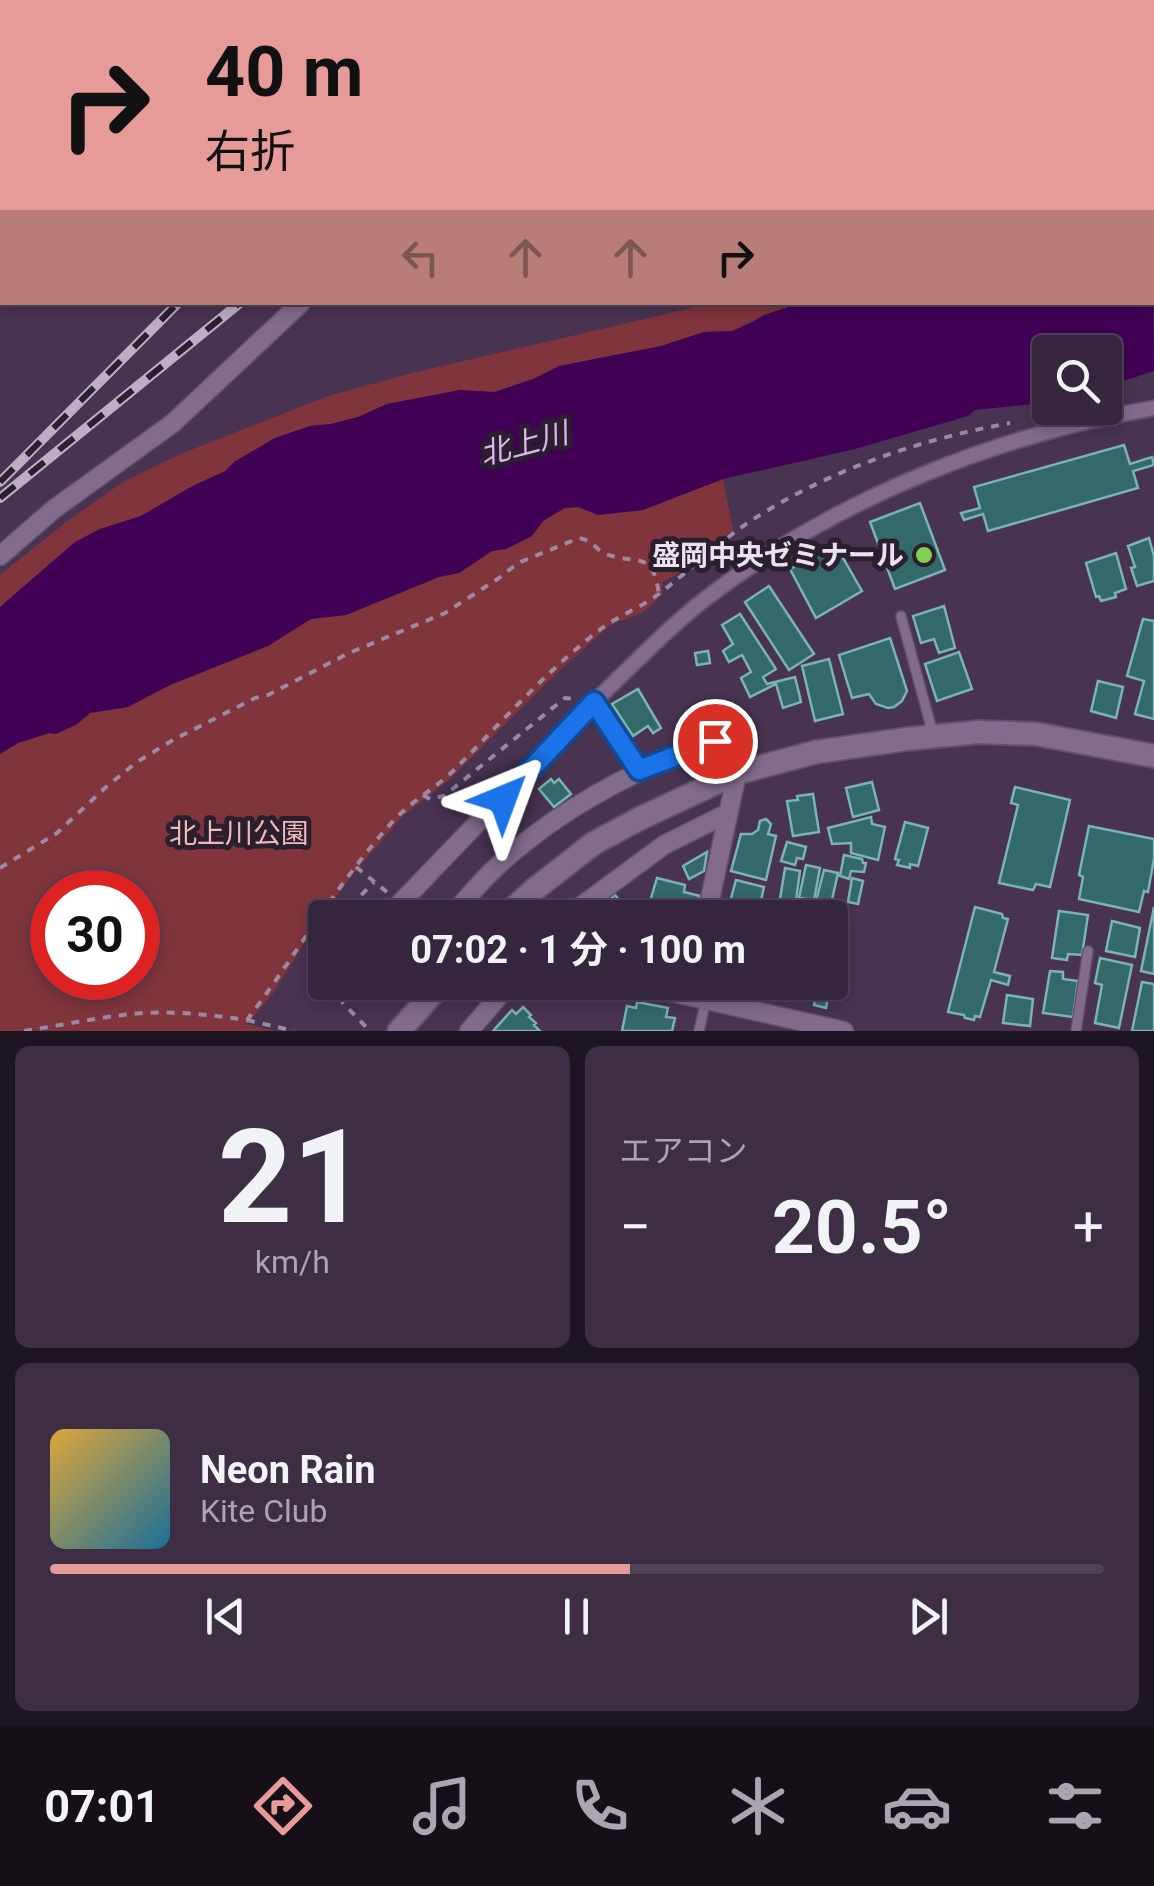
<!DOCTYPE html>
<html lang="ja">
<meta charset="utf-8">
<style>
body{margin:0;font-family:Roboto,"Noto Sans JP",sans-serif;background:#3d2e44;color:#f1f3f6;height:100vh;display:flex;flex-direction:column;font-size:38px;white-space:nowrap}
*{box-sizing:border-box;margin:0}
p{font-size:32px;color:#aaa5b0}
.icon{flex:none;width:55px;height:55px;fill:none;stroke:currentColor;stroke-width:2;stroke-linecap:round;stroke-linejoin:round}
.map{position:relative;height:1031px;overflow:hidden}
.panel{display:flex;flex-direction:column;gap:15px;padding:15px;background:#1e1522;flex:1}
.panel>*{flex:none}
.hud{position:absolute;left:0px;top:0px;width:1155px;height:305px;box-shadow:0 5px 15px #0003,0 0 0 2px #504357;background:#e69b98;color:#111;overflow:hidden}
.fabs{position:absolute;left:1032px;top:335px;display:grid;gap:20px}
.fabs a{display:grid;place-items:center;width:90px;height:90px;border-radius:10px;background:#36263d;box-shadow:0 5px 15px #0003,0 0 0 2px #504357;font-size:50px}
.speed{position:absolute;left:30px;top:870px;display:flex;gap:20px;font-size:50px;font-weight:700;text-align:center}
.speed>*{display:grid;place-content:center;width:130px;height:130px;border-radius:50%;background:#36263d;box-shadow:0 5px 15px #0003,0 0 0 2px #504357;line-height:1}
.speed .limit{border:15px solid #d22;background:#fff;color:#111}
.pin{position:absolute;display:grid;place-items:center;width:85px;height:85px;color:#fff;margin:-42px;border:5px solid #fff;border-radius:50%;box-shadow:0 2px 10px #0007}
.me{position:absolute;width:110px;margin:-55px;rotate:44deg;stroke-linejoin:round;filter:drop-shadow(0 0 8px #0008)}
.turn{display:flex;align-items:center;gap:35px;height:210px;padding:0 40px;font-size:45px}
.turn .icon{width:130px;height:130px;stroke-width:2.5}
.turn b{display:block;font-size:70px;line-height:85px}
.lanes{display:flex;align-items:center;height:95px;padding:0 40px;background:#0003;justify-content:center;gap:50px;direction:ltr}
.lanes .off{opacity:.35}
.big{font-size:75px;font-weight:700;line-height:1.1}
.panel .widget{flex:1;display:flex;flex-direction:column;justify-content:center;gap:15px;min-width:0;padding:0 35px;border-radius:15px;background:#3d2e44}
.panel .dial{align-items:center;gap:0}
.dial b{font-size:130px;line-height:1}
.song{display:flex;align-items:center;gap:30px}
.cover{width:120px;height:120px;border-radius:15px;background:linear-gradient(135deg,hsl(40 70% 55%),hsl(200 70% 35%))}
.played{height:10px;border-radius:5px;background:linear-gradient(90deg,#e69b98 55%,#504357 55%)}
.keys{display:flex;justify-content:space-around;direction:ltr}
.heat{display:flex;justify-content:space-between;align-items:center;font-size:55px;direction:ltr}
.panel .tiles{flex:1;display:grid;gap:15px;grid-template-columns:1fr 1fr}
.widget:last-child{grid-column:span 2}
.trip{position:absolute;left:308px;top:900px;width:540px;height:100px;border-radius:10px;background:#36263d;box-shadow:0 5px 15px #0003,0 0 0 2px #504357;font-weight:700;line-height:100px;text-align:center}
.dock{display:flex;height:160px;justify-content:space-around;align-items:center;background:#160f18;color:#aaa5b0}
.dock .icon{width:70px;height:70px}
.dock .on{color:#e69b98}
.dock b{font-size:45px;color:#f1f3f6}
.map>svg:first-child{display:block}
.green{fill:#80353d;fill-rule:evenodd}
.water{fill:#410155}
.building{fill:#336969;stroke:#7cb3b3;stroke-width:2.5}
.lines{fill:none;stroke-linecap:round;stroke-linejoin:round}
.service-casing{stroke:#63516b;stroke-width:12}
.pedestrian-casing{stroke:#63516b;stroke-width:18}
.minor-casing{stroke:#63516b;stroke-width:21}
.tertiary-casing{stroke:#63516b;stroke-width:26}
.path{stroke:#9b8aa2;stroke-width:4;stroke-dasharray:8 8;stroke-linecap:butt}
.service{stroke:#826b8c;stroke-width:9}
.pedestrian{stroke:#826b8c;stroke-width:14}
.minor{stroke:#826b8c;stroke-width:18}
.tertiary{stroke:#826b8c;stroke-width:22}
.rail-casing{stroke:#bdaec4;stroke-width:10}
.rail{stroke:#291f2d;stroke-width:6;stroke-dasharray:19;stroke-linecap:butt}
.route-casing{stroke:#114b97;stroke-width:25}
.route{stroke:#1a73e8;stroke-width:18}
.poi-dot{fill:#80d051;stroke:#291f2d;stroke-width:4}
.labels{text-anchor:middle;stroke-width:10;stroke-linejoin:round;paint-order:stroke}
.poi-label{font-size:28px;font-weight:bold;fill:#ede0f3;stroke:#291f2d;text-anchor:end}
.park-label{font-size:28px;fill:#f1b8ba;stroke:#291f2d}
.water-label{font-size:30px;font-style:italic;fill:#e0b3f3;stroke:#291f2d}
</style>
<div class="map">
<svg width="1154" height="1031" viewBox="0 0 1154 1031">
<rect width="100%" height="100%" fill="#483351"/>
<g class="green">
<polygon points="713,303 801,303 764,315 732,331 704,332 661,346 559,366 533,379 494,392 460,390 387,404 358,417 331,424 310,426 275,438 235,462 225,471 191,487 141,516 100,529 75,542 0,607 0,575 66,522 123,482 178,455 328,396 412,373"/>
<path d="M723,479L733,530C714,542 681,577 663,581L662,594C656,600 649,608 641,613C630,619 617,620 607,628L557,673L449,780L402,817L353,874L313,929L272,995L247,1024L274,1031H0V754L18,743L76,725L90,713L128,707L170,685L268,646L311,619L346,615L439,577L459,573L492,551L506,549L532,536L543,521L557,511L573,506L598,515L642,510ZM52,892H138V978H52Z"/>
</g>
<polygon class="water" points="1152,203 1154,371 1105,387 1105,352 1050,352 1050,402 975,410 968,416 855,449 723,479 643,510 598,515 579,507 565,508 543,521 532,536 506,549 492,551 459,573 439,577 346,615 311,619 268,646 170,685 128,707 90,713 76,725 56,734 49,733 18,743 0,754 0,607 75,542 100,529 141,516 191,487 225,471 234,462 275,438 310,426 331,424 358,417 387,404 460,390 495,392 533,379 559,366 661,346 704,332 732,331 753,322 764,315 801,303 1152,302"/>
<g class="building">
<rect x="833" y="0" width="177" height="2"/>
<rect x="1016" y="0" width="85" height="2"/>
<polygon points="1124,445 1130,464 1152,457 1154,465 1133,471 1138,488 988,531 983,514 964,520 961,513 980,508 974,487"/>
<polygon points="920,503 945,570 895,589 870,522"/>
<polygon points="1149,538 1154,556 1154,581 1137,586 1131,568 1135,567 1128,546"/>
<polygon points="835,544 862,591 816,618 790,569"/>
<polygon points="1116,553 1126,589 1115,593 1116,597 1101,601 1099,596 1096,597 1086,563"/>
<polygon points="769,586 814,654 789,670 745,602"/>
<polygon points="944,606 955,648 939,653 934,639 921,643 913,616"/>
<polygon points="740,614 776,669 763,677 767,684 795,677 801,702 783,708 776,684 750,697 741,678 751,672 742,655 729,662 723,651 733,644 722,625"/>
<polygon points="1143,619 1154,621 1154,719 1135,714 1144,681 1127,676"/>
<polygon points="890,638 907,691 902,701 894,707 888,708 876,704 869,694 852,698 839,655"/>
<polygon points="708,651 710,663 697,665 695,653"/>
<polygon points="959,652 972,689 937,701 925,664"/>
<polygon points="829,659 843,714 815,721 802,666"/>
<polygon points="1098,681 1123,687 1116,718 1091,711"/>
<polygon points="638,689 661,728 653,733 648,726 633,736 612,704"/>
<polygon points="551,779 554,783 559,779 571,794 554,807 539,789"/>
<polygon points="872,782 879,810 853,817 846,788"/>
<polygon points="1015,787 1070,800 1050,887 1036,884 1033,890 999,883 1018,805 1011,803"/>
<polygon points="813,794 819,832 793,836 787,801 798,800 797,796"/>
<polygon points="871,817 872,824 885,827 878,860 851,853 851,843 832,844 828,828"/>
<polygon points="766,819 771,824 768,834 776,836 766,880 731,871 741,834 752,834 758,830 760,821"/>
<polygon points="905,822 928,828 918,866 910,864 910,868 897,865 899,860 895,859"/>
<polygon points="1089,826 1154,839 1154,859 1148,892 1144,891 1139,912 1079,899 1083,877 1079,875"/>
<polygon points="787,842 806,847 803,859 797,858 795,865 781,861"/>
<polygon points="707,852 704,871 689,879 683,866"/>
<polygon points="844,855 862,859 863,863 866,863 864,872 851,871 849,879 840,876"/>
<polygon points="806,865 820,868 814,900 799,898"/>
<polygon points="785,868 800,871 796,901 780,899"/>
<polygon points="824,870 838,873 831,904 816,901"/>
<polygon points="657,878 685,885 684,892 700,896 695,918 645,918"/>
<polygon points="852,878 863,881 858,904 848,902"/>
<polygon points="736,880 764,887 759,910 730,902"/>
<polygon points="615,895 626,908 614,918 603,904"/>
<polygon points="975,907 1002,914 1003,918 1008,919 994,972 1010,976 1008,985 991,980 980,1017 975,1016 974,1020 965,1018 964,1015 948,1012"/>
<polygon points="1154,907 1154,974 1141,971"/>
<polygon points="1059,911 1088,915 1082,955 1068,954 1067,960 1052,958"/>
<polygon points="1112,921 1140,928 1135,957 1106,951"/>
<polygon points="830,924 839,926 830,978"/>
<polygon points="1100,958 1132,965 1119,1028 1095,1023 1102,985 1095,983"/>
<polygon points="1050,971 1063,972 1063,979 1078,981 1073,1017 1043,1013"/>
<polygon points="711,982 745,982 742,993 710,986"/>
<polygon points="818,982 830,985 826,1008 814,1005"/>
<polygon points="1142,982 1154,984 1154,1031 1132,1031"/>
<polygon points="1007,995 1033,999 1030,1026 1003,1023"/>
<polygon points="637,1002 668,1008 666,1017 675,1018 672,1031 622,1031 627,1006 636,1008"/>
<polygon points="523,1007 531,1015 529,1017 536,1023 534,1025 540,1031 493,1031 512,1010 516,1014"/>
</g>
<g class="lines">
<defs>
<g id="service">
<polyline points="901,616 933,734"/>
<polyline points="699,1031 706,1000"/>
<polyline points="1076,1031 1088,951"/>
</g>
<path id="pedestrian" d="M594,702C633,665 670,625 713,593C841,497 997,435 1154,408"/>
<g id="minor">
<polyline points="682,2 686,0"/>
<polyline points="0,556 54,509 173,423 302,302"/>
<polyline points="386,918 594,702 639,770"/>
<path d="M449,918C463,903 476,887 491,872C552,813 635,768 715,741L737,773L706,918"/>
<polyline points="565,918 664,845 728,813"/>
<polyline points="626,982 844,1031"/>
<polyline points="469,1031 511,982"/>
</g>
<g id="tertiary">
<polyline points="68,0 76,2"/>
<polyline points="0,32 2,33"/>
<polyline points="1152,74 1154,74"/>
<polyline points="1152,124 1154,124"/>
<polyline points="503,918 535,889 594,843 641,818 737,773 816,752 907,739 979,732 1036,734 1154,756"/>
<polyline points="399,1031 443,982"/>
</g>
</defs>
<use href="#service" class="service-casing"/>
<use href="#pedestrian" class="pedestrian-casing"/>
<use href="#minor" class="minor-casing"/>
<use href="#tertiary" class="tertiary-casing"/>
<g class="path">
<polyline points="423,795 430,799 444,796 565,698 572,699"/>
<polyline points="356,867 387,892"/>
<path d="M0,868L57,833L106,787L137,762L173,740L255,698L268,695L349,653L445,613L499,578L518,563L579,538C592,540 595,549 606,554C637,566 652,548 659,594"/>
<polyline points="339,918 374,882"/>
<polyline points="333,982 343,1003 370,1031"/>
<polyline points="247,1020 294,1031"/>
<path d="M24,1031C64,1025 103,1016 143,1013C178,1011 212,1015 247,1020C297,954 339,880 395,819C413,800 436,788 454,770C502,722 547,670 602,628C620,615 642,607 660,593C690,570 718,543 749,522C828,470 918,440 1010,423"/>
</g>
<use href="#service" class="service"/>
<use href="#pedestrian" class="pedestrian"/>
<use href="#minor" class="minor"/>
<use href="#tertiary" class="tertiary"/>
<defs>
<g id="rail">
<polyline points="478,2 480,0"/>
<polyline points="496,2 499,0"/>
<polyline points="582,2 585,0"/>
<polyline points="608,2 611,0"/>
<polyline points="0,482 179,302"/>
<polyline points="0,498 241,302"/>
</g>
</defs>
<use href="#rail" class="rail-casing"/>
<use href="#rail" class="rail"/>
</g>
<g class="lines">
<defs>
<polyline id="route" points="503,799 594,702 639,770 715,741"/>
</defs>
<use href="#route" class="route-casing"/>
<use href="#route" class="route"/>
</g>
<circle class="poi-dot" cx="924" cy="555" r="10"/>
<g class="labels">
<g class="poi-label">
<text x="904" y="565">盛岡中央ゼミナール</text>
</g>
<g class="park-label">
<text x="239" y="843">北上川公園</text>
</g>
<g class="water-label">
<text transform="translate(524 444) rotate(-15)" y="10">北上川</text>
</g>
</g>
</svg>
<div class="fabs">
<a><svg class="icon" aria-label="search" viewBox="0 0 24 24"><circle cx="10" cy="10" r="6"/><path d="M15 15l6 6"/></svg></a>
</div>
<div class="speed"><div class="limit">30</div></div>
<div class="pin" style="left:715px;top:741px;background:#d93025"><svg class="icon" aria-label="arrive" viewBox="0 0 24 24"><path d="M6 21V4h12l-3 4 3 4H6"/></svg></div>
<svg class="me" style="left:503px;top:799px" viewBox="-20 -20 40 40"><path d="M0-17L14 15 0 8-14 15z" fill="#1a73e8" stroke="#fff" stroke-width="4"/></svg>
<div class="trip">07:02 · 1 分 · 100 m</div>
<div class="hud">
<div class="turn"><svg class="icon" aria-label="right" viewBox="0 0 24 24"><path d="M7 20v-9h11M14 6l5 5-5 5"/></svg><div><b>40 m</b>右折</div></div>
<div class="lanes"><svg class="icon off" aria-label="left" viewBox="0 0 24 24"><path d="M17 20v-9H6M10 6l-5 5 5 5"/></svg><svg class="icon off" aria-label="ahead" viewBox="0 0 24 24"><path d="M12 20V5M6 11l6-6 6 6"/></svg><svg class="icon off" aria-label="ahead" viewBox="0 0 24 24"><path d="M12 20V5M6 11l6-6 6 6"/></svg><svg class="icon" aria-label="right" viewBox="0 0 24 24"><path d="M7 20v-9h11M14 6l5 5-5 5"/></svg></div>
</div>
</div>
<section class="panel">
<div class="tiles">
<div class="widget dial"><b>21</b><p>km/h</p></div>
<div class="widget"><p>エアコン</p>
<div class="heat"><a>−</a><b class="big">20.5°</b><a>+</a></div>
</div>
<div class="widget">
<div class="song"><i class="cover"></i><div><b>Neon Rain</b><p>Kite Club</p></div></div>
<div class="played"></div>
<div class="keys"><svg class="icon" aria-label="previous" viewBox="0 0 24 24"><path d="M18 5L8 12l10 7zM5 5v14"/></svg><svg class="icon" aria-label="pause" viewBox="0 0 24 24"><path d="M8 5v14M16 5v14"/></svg><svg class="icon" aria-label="next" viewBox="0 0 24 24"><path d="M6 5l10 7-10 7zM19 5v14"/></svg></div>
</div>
</div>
</section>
<nav class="dock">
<b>07:01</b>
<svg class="icon on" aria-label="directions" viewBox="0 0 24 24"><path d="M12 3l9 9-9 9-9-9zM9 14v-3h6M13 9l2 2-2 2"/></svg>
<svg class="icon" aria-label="music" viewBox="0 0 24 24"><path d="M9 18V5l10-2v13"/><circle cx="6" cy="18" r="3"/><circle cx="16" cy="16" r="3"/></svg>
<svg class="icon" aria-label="phone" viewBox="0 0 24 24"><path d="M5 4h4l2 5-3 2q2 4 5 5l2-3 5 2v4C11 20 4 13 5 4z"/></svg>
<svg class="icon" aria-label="climate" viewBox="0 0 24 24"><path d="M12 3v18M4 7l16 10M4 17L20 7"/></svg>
<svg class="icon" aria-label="car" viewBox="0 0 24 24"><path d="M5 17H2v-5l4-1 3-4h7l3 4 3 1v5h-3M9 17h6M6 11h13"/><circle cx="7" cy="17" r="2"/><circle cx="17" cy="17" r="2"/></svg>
<svg class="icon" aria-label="filters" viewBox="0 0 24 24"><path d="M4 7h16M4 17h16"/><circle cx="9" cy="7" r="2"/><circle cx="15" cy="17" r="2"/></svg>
</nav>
